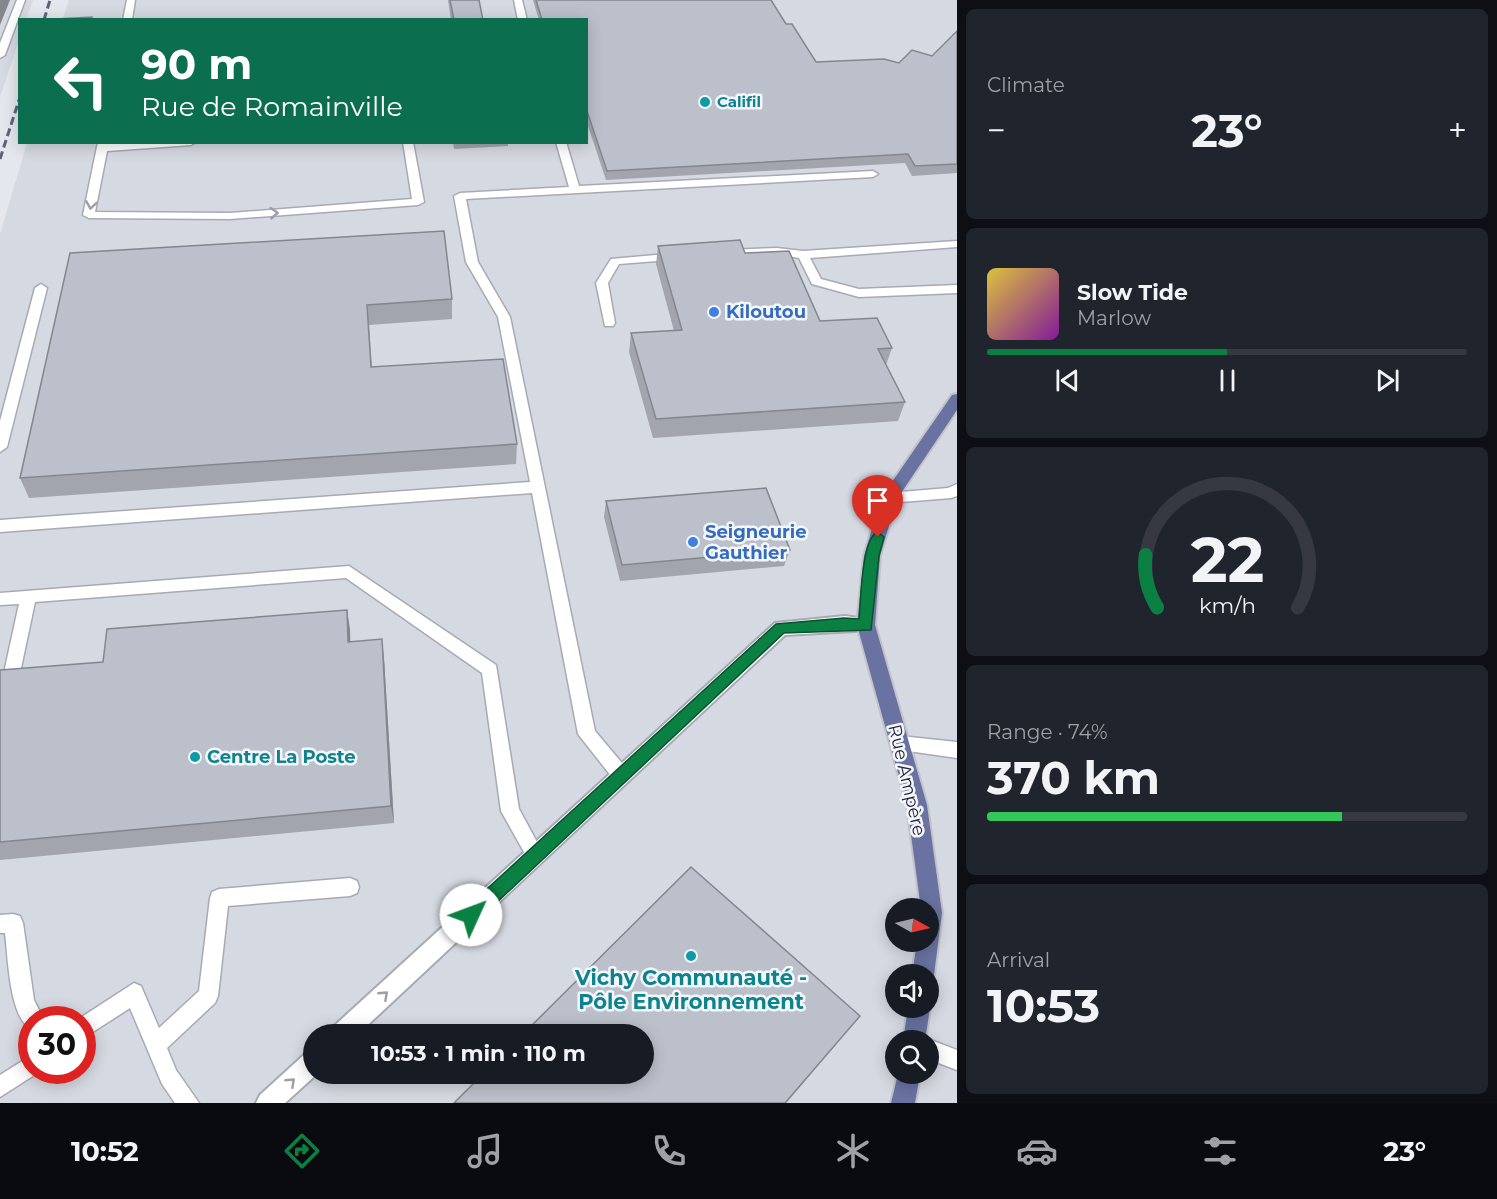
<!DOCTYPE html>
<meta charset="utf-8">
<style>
body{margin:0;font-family:Montserrat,sans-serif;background:#20242c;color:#f1f3f6;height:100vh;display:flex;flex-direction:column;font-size:22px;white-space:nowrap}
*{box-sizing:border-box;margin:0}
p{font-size:20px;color:#9ea1a6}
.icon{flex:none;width:33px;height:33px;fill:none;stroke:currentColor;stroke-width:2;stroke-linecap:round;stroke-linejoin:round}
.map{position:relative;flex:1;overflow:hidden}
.side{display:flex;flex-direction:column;gap:9px;padding:9px;background:#0d0f14;width:540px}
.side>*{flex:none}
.hud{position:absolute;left:18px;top:18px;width:570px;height:126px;border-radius:0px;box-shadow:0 3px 15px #0003;background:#0b6e4f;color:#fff;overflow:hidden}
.needle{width:39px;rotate:98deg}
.fabs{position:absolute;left:885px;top:898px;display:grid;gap:12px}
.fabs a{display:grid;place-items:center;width:54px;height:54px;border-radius:50%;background:#171b24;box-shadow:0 3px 15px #0003;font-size:30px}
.speed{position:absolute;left:18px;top:1006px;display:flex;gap:12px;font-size:30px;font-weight:700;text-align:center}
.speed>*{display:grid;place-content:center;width:78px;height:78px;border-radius:50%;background:#171b24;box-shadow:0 3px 15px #0003;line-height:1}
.speed .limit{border:9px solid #d22;background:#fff;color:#111}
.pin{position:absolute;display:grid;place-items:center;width:51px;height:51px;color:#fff;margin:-62px -26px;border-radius:50% 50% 50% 0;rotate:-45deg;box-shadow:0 0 6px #0007}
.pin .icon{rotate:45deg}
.me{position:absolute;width:66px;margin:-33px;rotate:47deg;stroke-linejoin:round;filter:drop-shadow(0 0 4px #0008)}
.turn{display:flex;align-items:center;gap:21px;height:126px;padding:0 24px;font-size:27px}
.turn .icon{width:78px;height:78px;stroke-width:2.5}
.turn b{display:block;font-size:42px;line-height:51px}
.big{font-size:45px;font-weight:700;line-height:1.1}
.side .card{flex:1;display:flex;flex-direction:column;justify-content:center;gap:9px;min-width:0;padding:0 21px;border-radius:9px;background:#20242c}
.side .dial{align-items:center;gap:0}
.dial svg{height:156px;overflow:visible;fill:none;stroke:#363941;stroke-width:7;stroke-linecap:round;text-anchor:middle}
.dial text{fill:#f1f3f6;stroke:none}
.song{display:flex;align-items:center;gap:18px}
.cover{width:72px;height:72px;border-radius:9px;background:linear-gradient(135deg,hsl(50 70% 55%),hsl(290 70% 35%))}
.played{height:6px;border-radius:3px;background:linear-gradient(90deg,#0b8043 50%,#363941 50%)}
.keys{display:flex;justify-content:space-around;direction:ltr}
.heat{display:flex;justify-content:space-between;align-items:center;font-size:33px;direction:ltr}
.charge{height:9px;border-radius:4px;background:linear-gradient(90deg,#34c759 74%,#363941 0)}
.trip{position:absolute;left:303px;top:1024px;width:351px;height:60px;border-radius:30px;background:#171b24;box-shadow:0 3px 15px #0003;font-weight:700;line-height:60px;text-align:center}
.dock{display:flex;height:96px;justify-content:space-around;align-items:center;background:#090b0e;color:#9ea1a6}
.dock .icon{width:42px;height:42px}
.dock .active{color:#0b8043}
.dock b{font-size:27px;color:#f1f3f6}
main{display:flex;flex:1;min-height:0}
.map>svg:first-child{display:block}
.built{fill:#d5d9e1;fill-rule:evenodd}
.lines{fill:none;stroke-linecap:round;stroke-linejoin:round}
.service-casing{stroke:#a7aab5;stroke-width:3}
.minor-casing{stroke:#a7aab5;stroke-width:4}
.primary-casing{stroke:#c2c3c9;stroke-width:4}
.service{fill:#fff;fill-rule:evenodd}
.minor{fill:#fff;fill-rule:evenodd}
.primary{fill:#6a72a1;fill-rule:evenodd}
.rail{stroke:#5e6379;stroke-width:3;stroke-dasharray:8 4;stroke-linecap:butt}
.wall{fill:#a2a5ae}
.shaded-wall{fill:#84868d}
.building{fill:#bcc0ca;stroke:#84868d;stroke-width:1.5}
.oneway{stroke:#9c9ea8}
.route{fill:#0b8043;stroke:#07532c;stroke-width:1.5}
.culture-dot{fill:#0f9aa8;stroke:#f4f6f9;stroke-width:2}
.shop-dot{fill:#3f7fe0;stroke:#f4f6f9;stroke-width:2}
.labels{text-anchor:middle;stroke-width:5;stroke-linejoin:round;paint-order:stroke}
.far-culture-label{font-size:15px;font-weight:bold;fill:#0d838f;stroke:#f4f6f9;text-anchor:start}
.shop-label{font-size:18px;font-weight:bold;fill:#366cbe;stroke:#f4f6f9;text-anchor:start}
.culture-label{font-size:18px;font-weight:bold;fill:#0d838f;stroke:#f4f6f9;text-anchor:start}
.street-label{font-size:18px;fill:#24283e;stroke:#f4f6f9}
.near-culture-label{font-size:21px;font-weight:bold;fill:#0d838f;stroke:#f4f6f9}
</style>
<main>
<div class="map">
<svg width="957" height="1103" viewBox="0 0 957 1103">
<rect width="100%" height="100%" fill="#e4e7ed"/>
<g class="built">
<polygon points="0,0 33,0 26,19 20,20 19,40 0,97"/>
<path d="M69,0H957V1103H0V234L27,143L586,142V20L63,19ZM896,909H928V942H896ZM896,975H928V1008H896ZM32,1020H82V1071H32ZM314,1035H644V1074H314ZM896,1041H928V1074H896Z"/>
</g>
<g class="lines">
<defs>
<g id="service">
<polygon points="17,0 25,0 5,55 0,58 0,43"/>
<polygon points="127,0 135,0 132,20 123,20"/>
<polygon points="514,0 522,0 527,20 518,20"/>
<polygon points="98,142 108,142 108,144 196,142 191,145 107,151 95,212 230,213 412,199 403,142 413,142 424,202 418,205 230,219 89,218 83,215"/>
<polygon points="556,142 566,142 579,186 873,171 878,174 873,177 466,199 478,262 510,317 595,731 627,769 630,775 627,781 621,783 615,781 578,734 532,493 0,532 0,520 530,482 498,317 466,262 454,196 460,193 569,187"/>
<polygon points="957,241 957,247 810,258 821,279 859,289 957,285 957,293 859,297 812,284 799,258 777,254 725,258 719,254 725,250 777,248 803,251"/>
<polygon points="678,253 682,255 682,259 619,264 608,283 615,323 613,326 605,326 596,283 611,259"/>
<polygon points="41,284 47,288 7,447 0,452 0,421 35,288"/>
<polygon points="957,484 957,496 951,498 889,503 882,498 889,493 948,488"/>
<polygon points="349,566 496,665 519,809 544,855 541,861 535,864 529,861 501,811 482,673 346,578 35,602 21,668 19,673 13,675 7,673 5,668 19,604 0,605 0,593"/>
<polygon points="900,736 957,742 957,758 894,749 891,744 894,739"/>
<polygon points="350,878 357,881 359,887 357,893 350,896 228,906 218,996 215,1003 167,1048 176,1070 199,1103 175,1103 162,1084 130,1008 82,1039 82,1020 77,1020 134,983 141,986 159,1028 199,991 210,898 212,892 219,889"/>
<path d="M13,914L20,916L23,923L34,1000L44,1020H32V1029C9,1020 8,955 5,933H0V915Z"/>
<polygon points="928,1039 957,1050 957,1070 928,1059 928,1041 923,1041"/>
<polygon points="32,1055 32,1071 39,1072 0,1097 0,1075"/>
</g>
<g id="minor">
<polygon points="845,616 872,620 875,625 872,630 785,635 357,1035 330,1035 333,1027 775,623"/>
<polygon points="314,1050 314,1074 317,1074 285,1103 256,1103 260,1095 306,1053"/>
</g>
<g id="primary">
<polygon points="957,394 957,410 897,499 880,556 875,625 927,805 942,913 934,975 928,984 928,975 912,975 917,942 928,942 928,909 921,909 907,805 857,625 864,556 881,498 952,395"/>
<polygon points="928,1004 930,1008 925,1041 903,1041 908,1008 928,1008"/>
<polygon points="898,1074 920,1074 915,1103 891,1103"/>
</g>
</defs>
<use href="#service" class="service-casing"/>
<use href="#minor" class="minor-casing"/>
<use href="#primary" class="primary-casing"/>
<use href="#service" class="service"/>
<use href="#minor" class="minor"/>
<use href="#primary" class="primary"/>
<g class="rail">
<polyline points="44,20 50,0"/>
<polyline points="0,159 20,97"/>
</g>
</g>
<g class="wall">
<polygon points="448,0 479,0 483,20 451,20"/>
<polygon points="533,0 771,0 786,24 816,62 899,63 932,56 957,31 957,173 912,176 905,163 606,180 586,120 586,20 539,20"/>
<polygon points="453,142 508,142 508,146 454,149"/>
<polygon points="658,246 745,253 820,321 892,348 886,365 905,402 898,421 653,438 629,352 631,333 674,331 656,264"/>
<polygon points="70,253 452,299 452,319 369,325 372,367 517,444 516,464 29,498 20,478"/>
<polygon points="606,501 790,550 784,566 620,581 604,517"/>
<polygon points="347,610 350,630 350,641 384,658 394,823 0,860 0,670 103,662"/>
</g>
<g class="shaded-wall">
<polygon points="0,0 10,0 0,25"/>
<polygon points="347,610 350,630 351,661 348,642"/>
<polygon points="382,639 384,658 394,823 391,806"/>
<polygon points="860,1016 786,1103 785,1103"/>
</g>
<g class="building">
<polygon points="450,0 479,0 483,20 454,20"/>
<polygon points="536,0 771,0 786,24 792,24 816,62 884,59 899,63 912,50 932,56 957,31 957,164 915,166 908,154 607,171 586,108 586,20 542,20"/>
<polygon points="92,17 91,20 57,20 57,19"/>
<polygon points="444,231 452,299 367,305 371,367 503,359 517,444 20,478 70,253"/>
<polygon points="740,240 745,253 789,251 820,321 877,318 892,348 878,349 905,402 656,419 631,333 682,330 658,246"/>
<polygon points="766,488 790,550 622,565 606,501"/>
<polygon points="347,610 348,642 382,639 391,806 0,842 0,670 103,662 107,629"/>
<polygon points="691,867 860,1016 785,1103 454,1103 483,1074 644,1074 644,1035 522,1035"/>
</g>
<defs><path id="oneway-chevron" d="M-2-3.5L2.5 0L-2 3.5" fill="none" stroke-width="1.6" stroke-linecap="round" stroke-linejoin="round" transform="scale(1.5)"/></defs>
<g class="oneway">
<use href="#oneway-chevron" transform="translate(91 205) rotate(99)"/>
<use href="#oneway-chevron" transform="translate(274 213) rotate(-4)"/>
<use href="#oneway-chevron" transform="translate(384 995) rotate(-43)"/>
<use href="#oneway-chevron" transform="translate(291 1082) rotate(-43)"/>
</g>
<path class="route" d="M878,532L884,537L879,556L871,630L784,633L477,921L471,923L465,921L462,915L465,909L776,624L844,618L859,619C861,603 861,537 878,532Z"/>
<g class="culture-dot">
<circle cx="705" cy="102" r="6"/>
<circle cx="195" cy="757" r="6"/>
<circle cx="691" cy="956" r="6"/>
</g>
<g class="shop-dot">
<circle cx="714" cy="312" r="6"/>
<circle cx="693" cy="542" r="6"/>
</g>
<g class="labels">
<g class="far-culture-label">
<text x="717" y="107">Califil</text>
</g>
<g class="shop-label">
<text x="726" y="318">Kiloutou</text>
<text x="705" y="538">Seigneurie<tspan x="705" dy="21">Gauthier</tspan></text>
</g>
<g class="culture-label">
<text x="207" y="763">Centre La Poste</text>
</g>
<g class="street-label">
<text transform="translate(907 780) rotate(77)" y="6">Rue Ampère</text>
</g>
<g class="near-culture-label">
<text x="691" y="985">Vichy Communauté -<tspan x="691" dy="24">Pôle Environnement</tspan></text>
</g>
</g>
</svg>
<div class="fabs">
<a><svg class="needle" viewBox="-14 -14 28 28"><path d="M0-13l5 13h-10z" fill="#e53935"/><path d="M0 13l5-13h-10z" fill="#9ea1a6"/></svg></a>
<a><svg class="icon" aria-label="sound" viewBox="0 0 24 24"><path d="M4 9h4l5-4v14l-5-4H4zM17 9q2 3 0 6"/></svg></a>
<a><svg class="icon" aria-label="search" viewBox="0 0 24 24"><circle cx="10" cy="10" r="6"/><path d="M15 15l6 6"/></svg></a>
</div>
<div class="speed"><div class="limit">30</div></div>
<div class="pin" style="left:878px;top:537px;background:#d93025"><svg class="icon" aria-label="arrive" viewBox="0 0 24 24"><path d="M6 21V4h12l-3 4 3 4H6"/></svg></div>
<svg class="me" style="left:471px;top:915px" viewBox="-20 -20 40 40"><circle r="19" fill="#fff"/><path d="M0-13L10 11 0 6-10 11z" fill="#0b8043"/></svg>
<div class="trip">10:53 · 1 min · 110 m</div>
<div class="hud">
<div class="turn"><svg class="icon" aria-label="left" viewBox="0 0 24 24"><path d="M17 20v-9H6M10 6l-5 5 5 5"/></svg><div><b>90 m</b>Rue de Romainville</div></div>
</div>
</div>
<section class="side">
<div class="card"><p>Climate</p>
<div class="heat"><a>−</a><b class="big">23°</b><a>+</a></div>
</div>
<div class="card">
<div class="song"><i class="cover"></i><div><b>Slow Tide</b><p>Marlow</p></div></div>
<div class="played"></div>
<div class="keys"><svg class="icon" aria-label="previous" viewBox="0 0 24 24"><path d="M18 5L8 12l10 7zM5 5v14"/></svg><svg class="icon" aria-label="pause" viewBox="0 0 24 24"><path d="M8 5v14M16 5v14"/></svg><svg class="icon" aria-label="next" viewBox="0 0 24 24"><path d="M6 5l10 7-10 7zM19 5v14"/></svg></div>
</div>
<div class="card dial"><svg viewBox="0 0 100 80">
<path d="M14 69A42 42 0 1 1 86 69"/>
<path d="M14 69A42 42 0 0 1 8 42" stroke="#0b8043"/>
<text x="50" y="56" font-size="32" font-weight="700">22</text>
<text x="50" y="72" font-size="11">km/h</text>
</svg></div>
<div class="card"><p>Range · 74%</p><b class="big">370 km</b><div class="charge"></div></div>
<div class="card"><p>Arrival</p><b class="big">10:53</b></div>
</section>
</main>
<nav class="dock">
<b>10:52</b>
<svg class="icon active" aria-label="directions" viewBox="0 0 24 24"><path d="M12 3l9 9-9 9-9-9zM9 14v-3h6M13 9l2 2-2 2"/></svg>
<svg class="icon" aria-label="music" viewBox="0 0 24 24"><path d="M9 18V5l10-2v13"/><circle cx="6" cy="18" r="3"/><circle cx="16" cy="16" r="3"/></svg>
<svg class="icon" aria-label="phone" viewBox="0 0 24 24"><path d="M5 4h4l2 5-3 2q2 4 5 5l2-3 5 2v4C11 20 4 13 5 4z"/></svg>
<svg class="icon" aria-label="climate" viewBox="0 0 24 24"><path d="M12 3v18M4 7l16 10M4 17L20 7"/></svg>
<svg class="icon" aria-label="car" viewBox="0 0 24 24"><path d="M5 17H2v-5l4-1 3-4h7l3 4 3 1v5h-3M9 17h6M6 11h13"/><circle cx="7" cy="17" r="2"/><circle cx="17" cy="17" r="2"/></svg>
<svg class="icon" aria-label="filters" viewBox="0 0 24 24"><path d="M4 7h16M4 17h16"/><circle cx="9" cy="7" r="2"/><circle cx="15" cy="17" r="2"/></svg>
<b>23°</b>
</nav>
